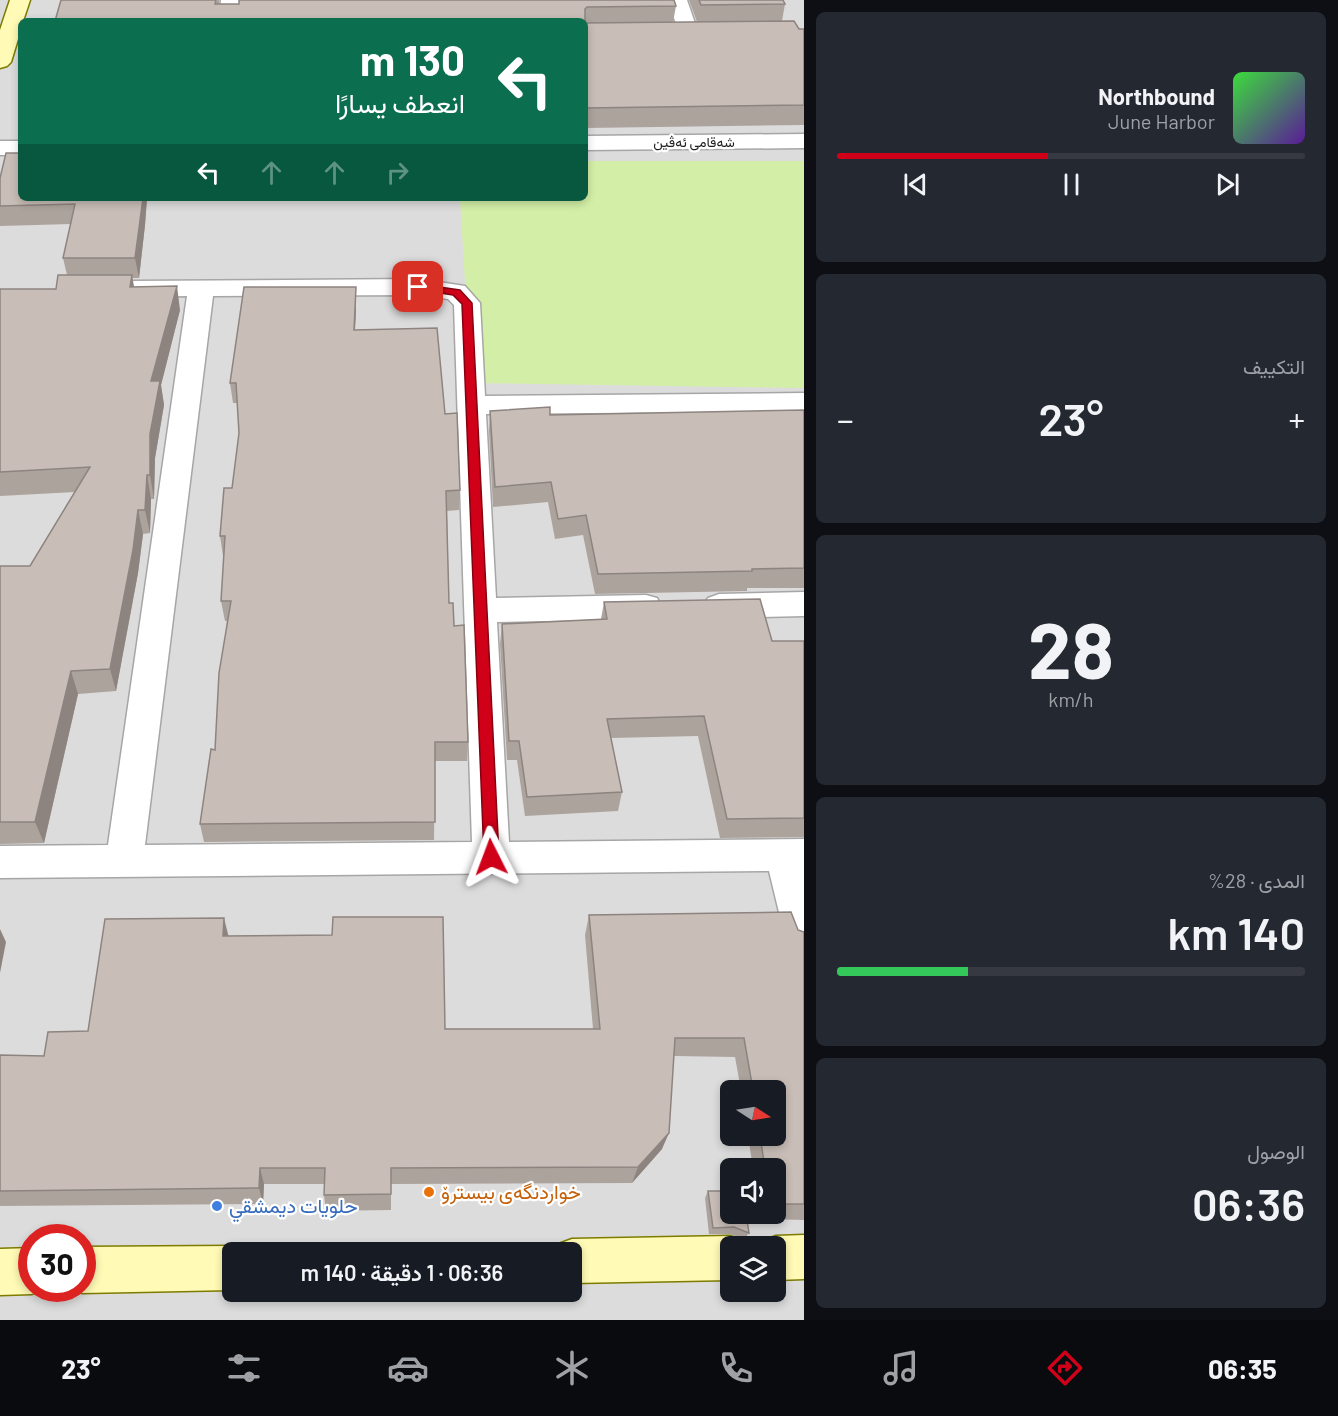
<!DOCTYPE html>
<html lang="ar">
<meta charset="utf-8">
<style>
body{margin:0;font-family:Barlow,Vazirmatn,sans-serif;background:#242831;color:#f1f3f6;direction:rtl;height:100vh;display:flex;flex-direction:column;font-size:22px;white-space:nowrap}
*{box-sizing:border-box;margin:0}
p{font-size:20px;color:#9ea1a6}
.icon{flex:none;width:33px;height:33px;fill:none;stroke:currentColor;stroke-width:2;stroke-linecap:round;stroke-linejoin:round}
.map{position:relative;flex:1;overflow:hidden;direction:ltr}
.details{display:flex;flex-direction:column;gap:12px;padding:12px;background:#0d0f14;width:534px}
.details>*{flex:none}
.top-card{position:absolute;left:18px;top:18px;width:570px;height:183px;border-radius:9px;box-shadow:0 3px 9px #0003;direction:rtl;background:#0b6e4f;color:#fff;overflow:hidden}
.needle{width:39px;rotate:102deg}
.controls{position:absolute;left:720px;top:1080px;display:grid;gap:12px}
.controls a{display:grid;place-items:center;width:66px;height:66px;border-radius:9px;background:#171b24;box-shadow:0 3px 9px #0003;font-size:30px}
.speed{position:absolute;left:18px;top:1224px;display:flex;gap:12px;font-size:30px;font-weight:700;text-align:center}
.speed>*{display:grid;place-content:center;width:78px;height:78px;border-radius:50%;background:#171b24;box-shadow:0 3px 9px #0003;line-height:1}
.speed .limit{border:9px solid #d22;background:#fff;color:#111}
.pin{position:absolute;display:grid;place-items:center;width:51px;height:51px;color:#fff;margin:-26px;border-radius:12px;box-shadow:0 3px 9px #0006}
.me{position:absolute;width:66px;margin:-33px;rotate:357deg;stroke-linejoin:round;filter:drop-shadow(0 0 4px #0008)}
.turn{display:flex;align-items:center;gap:21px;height:126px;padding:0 24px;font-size:27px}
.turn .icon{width:78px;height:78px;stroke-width:2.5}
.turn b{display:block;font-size:42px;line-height:51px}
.lanes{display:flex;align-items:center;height:57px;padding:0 24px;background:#0003;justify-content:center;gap:30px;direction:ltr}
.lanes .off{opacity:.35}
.big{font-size:45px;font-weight:600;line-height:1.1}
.details .widget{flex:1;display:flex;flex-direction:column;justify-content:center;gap:9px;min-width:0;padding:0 21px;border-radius:9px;background:#242831}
.details .dial{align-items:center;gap:0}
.dial b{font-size:78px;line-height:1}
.song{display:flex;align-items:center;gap:18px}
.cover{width:72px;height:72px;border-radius:9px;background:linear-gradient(135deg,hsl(120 70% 55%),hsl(270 70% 35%))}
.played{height:6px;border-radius:3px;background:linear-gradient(90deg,#cf0018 45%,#363941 45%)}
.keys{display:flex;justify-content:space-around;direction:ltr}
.heat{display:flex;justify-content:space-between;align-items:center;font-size:33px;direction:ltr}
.charge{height:9px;border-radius:4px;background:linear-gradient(90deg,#34c759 28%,#363941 0)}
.trip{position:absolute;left:222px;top:1242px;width:360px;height:60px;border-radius:9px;background:#171b24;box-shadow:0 3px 9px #0003;font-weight:600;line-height:60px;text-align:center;direction:rtl}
.dock{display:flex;height:96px;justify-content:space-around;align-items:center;background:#090b0e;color:#9ea1a6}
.dock .icon{width:42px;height:42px}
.dock .active{color:#cf0018}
.dock b{font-size:27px;color:#f1f3f6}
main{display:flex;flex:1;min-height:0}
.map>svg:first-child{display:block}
.residential{fill:#dddcdc;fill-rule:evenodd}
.grass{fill:#d3efa7}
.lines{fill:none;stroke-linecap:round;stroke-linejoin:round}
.street-casing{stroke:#a6a6a6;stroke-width:3}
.secondary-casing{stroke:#7d7c00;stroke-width:3}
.street{fill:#fff;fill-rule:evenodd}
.secondary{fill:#fffab5;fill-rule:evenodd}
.wall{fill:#ada39d}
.shaded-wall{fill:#8d8480}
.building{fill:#c9bdb7;stroke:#8d8480;stroke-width:1.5}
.route{fill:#cf0018;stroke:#870010;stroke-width:1.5}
.food-dot{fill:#e8710a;stroke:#fff;stroke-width:2}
.shop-dot{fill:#3f7fe0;stroke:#fff;stroke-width:2}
.labels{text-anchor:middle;stroke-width:4.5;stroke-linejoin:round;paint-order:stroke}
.far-street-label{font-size:14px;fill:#1f1f1f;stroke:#fff}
.near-food-label{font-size:20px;fill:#c56008;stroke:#fff;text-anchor:start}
.near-shop-label{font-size:20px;fill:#366cbe;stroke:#fff;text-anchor:start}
</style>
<main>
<section class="details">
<div class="widget">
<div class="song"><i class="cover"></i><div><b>Northbound</b><p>June Harbor</p></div></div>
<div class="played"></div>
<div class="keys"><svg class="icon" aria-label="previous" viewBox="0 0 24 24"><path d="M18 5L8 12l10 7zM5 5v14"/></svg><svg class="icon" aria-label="pause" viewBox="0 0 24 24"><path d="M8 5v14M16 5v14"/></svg><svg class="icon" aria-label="next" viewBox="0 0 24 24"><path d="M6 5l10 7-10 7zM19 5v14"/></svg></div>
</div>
<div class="widget"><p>التكييف</p>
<div class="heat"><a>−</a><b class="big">23°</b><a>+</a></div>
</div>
<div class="widget dial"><b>28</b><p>km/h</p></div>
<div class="widget"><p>المدى · 28%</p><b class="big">140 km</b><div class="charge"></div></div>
<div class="widget"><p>الوصول</p><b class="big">06:36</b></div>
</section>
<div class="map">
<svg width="804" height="1320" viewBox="0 0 804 1320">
<rect width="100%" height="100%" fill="#f1ebe5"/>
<path class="residential" d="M0,0H804V1320H0ZM21,21H585V198H21ZM730,1090H776V1136H730ZM730,1168H776V1214H730ZM32,1238H82V1288H32ZM730,1246H776V1292H730ZM232,1252H572V1292H232Z"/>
<polygon class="grass" points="585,161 804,161 804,388 471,383 460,198 585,198"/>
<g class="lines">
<defs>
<g id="street">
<polygon points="221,0 241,0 239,21 219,21"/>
<polygon points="667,0 687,0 698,32 695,36 688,38 681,36"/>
<polygon points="804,134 804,148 585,150 585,136"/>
<rect x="0" y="141" width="21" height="14"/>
<path d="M419,279L465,286L480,303L485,396L804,393V411L486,414L496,598L646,595L657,598L662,607L657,616L646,619L497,622L509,842L804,839V954L790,949L785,937L769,871L0,878V846L108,845L187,296L131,297L122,294L118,289L122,284L131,281ZM419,295L448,299L454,305L472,842L145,845L213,296Z"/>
<polygon points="804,592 804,616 719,618 708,614 703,606 708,598 719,594"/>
</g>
<g id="secondary">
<polygon points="10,0 30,0 23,21 21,21 21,29 11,62 7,66 0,68 0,30"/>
<polygon points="804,1235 804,1279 776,1280 776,1246 758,1246 760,1242 776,1236"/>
<polygon points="730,1236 746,1242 748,1246 730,1246 730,1280 572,1283 572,1252 553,1252 556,1245 572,1239"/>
<polygon points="232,1246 248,1252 232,1252 232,1290 82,1293 72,1288 82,1288 82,1247"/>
<polygon points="32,1248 32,1288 44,1288 32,1294 0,1295 0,1249"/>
</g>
</defs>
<use href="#street" class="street-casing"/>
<use href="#secondary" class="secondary-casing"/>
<use href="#street" class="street"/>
<use href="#secondary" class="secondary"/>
</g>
<g class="wall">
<polygon points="219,0 219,4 676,6 673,22 697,22 689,0 783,0 785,4 782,21 799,29 804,29 804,125 585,128 585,21 55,21"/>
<polygon points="0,178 21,198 147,198 145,225 139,278 132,278 134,287 180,310 161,385 164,405 155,458 154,499 151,499 150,533 143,534 138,573 116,691 78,694 44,843 0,844 0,566 30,566 75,492 0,496 0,289 56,289 67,275 63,258 71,224 0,226"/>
<polygon points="356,287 356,308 355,330 445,414 460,490 459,510 447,511 449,603 454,626 468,742 467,761 435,761 434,840 204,842 200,824 215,750 227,621 225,621 221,601 224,556 223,556 220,536 232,488 239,433 238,403 233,403 230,383"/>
<polygon points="804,410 804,588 747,588 747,591 595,594 583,535 555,539 548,502 493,507 489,431 490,411 550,415"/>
<polygon points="604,602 772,641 804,641 804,837 720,838 698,736 611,738 622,792 618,811 525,816 517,760 507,760 500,644 502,624 601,619"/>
<polygon points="589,915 798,930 804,932 804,1220 761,1219 760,1214 776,1214 776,1168 753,1168 748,1136 776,1136 776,1090 741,1090 735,1057 674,1056 662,1149 632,1183 391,1184 391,1210 326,1211 324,1195 324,1184 264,1184 263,1204 0,1206 0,1055 44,1056 88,1031 228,936 445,1029 593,1029 585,935"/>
<polygon points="708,1191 749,1233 744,1239 730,1234 709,1234 705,1198"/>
</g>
<g class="shaded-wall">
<polygon points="143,198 147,198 145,225 139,278 135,258"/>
<polygon points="132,275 136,299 130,287"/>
<polygon points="177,286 180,310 161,385 164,405 155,458 154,499 150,475 151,381"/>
<polygon points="356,287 356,308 354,350 354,330"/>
<polygon points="147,475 151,499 150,533 145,510"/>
<polygon points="138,510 143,534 138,573 116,691 110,669"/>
<polygon points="71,671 78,694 44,843 35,822"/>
<polygon points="224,918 229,938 223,936"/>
<polygon points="0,929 6,942 0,973"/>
<polygon points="669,1133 662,1149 632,1183 638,1167"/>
<polygon points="260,1168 264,1184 263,1204 259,1188"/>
</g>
<g class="building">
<polygon points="61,0 216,0 215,4 239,4 239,0 674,0 676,6 587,7 585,9 585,23 794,21 799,29 804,29 804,105 585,108 585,21 55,21"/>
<polygon points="699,0 783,0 785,4 701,5"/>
<polygon points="6,153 21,153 21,198 143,198 135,258 63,258 75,204 0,206 0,178"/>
<polygon points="58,275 132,275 130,287 177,286 151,381 160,381 150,434 150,475 147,475 145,510 138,510 133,550 110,669 71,671 35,822 0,822 0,566 30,566 90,467 0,472 0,289 56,289"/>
<polygon points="244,287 356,287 354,330 437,328 445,414 457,413 460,490 446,491 449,603 453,603 454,626 464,625 468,742 435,742 435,822 200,824 211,749 215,750 219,673 231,601 221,601 225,536 220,536 224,488 232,488 239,433 236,383 230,383"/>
<polygon points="550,407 550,415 804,410 804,568 752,569 752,571 598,574 586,515 558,519 551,482 495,487 490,411"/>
<polygon points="760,599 772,641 804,641 804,818 727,819 704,716 607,719 622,792 527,797 519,741 509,741 502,624 607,619 604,602"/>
<polygon points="791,912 798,930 804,932 804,1204 776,1204 776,1168 765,1168 760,1136 776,1136 776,1090 753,1090 744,1038 675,1038 669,1133 638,1167 391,1168 391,1194 324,1195 325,1168 260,1168 259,1188 0,1191 0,1055 44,1056 48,1032 88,1031 105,919 224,918 223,936 332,935 333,917 443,917 445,1029 600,1029 589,915"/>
<polygon points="708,1191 730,1191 730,1214 746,1214 749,1233 734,1227 713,1228"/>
</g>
<polygon class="route" points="418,284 460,290 472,303 499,857 497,861 491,863 486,861 484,857 462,304 453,295 415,289 413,287"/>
<circle class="food-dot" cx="429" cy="1192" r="6"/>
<circle class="shop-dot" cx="217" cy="1206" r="6"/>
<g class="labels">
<g class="far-street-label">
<text x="694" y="147">شەقامی ئەڤین</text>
</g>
<g class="near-food-label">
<text x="441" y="1199">خواردنگەی بیسترۆ</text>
</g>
<g class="near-shop-label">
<text x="229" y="1213">حلويات ديمشقي</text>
</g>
</g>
</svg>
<div class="controls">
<a><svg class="needle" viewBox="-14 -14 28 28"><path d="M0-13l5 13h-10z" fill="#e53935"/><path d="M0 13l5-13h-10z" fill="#9ea1a6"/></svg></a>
<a><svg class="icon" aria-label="sound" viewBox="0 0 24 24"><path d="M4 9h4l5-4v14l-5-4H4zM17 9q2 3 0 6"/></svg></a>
<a><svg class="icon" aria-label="layers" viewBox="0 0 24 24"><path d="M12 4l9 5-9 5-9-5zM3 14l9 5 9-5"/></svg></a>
</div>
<div class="speed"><div class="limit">30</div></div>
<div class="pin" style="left:418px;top:287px;background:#d93025"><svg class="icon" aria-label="arrive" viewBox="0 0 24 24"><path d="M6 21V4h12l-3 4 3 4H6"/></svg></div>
<svg class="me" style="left:491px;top:857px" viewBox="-20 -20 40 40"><path d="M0-17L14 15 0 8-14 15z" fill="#cf0018" stroke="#fff" stroke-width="4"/></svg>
<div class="trip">06:36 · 1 دقيقة · 140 m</div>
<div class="top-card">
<div class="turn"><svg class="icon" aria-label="left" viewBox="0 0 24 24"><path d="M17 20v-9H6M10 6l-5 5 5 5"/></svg><div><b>130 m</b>انعطف يسارًا</div></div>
<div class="lanes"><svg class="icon" aria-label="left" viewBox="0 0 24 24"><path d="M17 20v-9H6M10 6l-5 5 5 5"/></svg><svg class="icon off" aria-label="ahead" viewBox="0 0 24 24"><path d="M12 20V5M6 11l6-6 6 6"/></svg><svg class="icon off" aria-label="ahead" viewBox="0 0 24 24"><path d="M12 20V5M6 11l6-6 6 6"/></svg><svg class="icon off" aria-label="right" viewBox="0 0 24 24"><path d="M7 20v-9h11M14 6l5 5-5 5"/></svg></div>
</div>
</div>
</main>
<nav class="dock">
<b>06:35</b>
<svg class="icon active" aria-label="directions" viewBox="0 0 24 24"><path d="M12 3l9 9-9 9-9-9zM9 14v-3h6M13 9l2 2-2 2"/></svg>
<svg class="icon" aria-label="music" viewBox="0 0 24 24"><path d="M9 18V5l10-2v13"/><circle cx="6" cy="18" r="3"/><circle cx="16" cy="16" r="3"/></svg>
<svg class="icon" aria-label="phone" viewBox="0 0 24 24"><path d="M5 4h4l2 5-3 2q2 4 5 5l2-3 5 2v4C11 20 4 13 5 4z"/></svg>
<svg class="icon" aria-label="climate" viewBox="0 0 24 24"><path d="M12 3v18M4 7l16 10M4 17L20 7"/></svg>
<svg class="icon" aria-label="car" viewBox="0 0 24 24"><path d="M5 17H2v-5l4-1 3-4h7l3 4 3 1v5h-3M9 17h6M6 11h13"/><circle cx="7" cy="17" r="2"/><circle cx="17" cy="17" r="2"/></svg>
<svg class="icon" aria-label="filters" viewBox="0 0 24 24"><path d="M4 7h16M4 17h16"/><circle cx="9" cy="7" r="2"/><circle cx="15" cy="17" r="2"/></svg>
<b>23°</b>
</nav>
